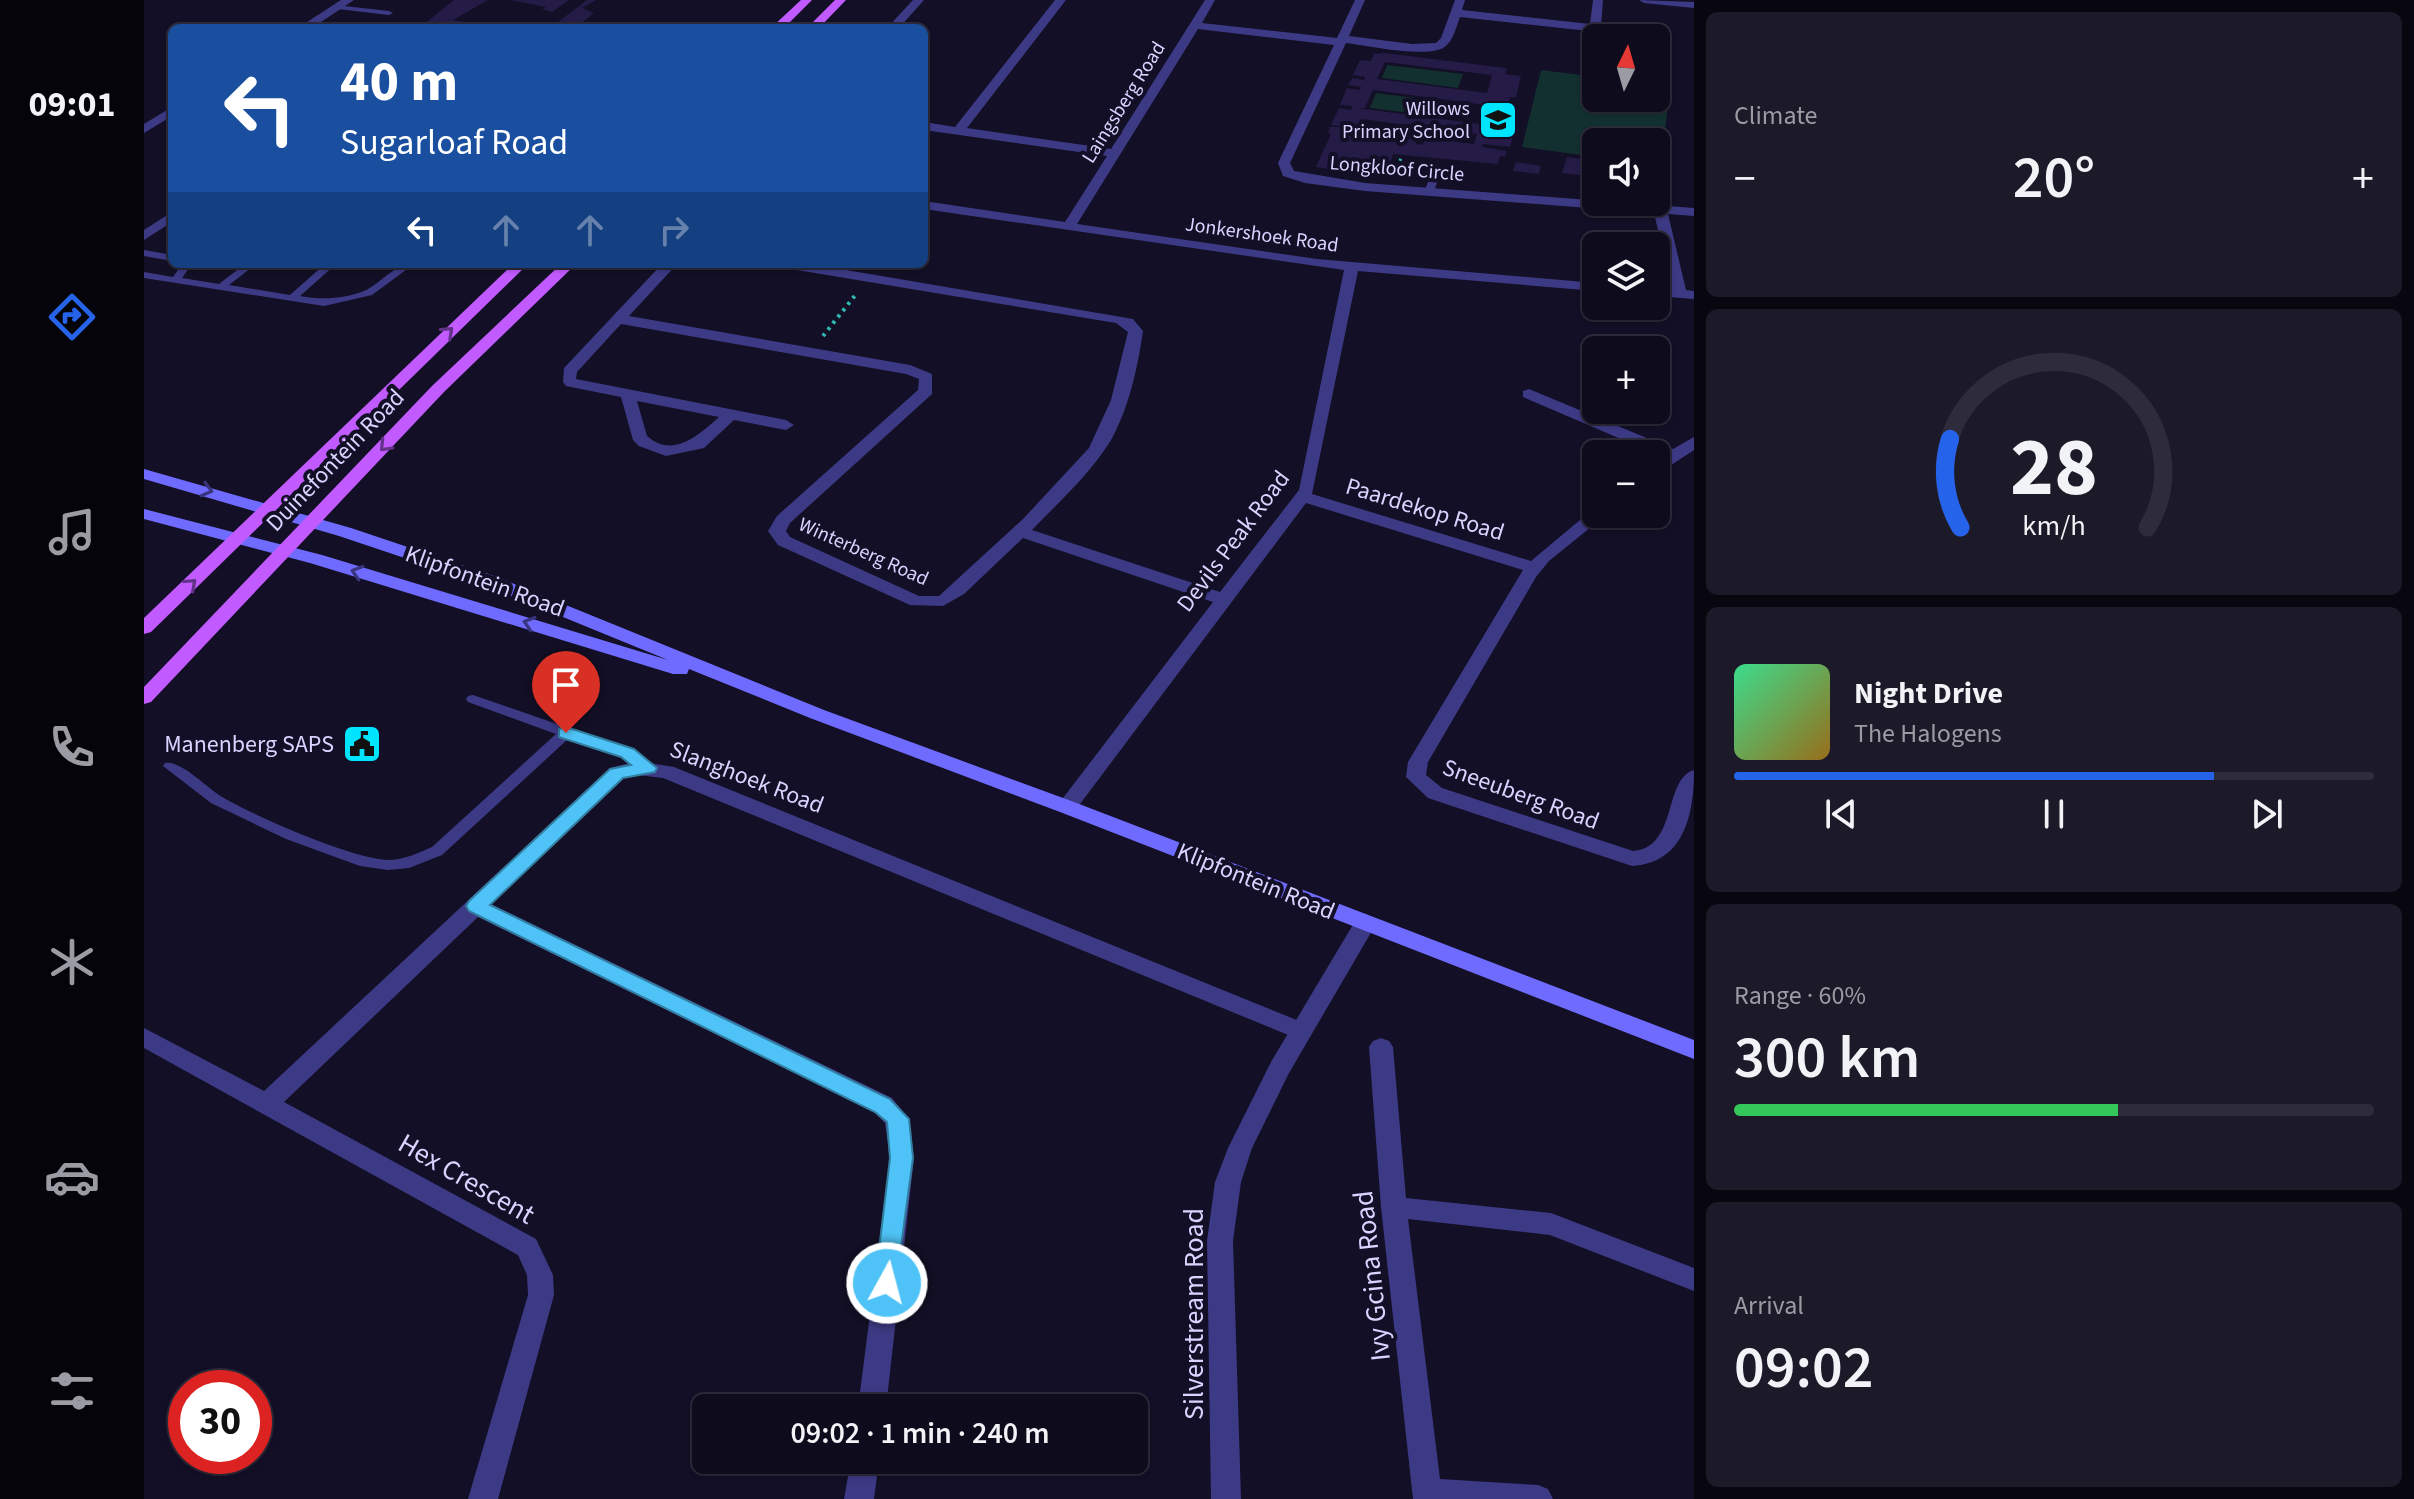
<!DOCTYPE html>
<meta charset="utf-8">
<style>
body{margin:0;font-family:"Source Sans 3",sans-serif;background:#1c1929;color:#f1f3f6;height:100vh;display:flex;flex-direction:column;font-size:30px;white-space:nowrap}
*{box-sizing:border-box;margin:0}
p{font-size:26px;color:#9b9ba3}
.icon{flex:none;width:44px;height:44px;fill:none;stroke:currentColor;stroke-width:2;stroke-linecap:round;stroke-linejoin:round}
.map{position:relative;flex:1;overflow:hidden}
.drawer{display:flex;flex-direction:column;gap:12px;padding:12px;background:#08060f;width:720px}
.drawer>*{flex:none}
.guide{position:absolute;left:24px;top:24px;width:760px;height:244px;border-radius:12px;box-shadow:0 2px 6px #0004,0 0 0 2px #2e2b3b;background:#1a4fa0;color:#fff;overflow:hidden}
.needle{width:52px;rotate:5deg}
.fabs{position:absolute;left:1438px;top:24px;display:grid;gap:16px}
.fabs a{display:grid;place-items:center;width:88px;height:88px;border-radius:12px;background:#0e0b1c;box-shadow:0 2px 6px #0004,0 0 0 2px #2e2b3b;font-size:40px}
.speed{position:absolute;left:24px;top:1370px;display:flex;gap:16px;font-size:40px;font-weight:700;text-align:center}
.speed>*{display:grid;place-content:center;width:104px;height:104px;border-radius:50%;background:#0e0b1c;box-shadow:0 2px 6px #0004,0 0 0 2px #2e2b3b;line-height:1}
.speed .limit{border:12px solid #d22;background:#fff;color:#111}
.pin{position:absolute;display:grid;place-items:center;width:68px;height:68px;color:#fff;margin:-82px -34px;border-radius:50% 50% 50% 0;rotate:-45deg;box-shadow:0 0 8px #0007}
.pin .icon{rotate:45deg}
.me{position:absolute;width:88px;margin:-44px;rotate:7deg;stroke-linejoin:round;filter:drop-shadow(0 0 6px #0008)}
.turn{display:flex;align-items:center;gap:28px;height:168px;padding:0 40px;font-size:36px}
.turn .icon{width:104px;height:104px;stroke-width:2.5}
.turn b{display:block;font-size:56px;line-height:68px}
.lanes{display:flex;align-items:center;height:76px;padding:0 40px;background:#0003;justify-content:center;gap:40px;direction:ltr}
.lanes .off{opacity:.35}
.big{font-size:60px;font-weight:600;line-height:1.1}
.drawer .widget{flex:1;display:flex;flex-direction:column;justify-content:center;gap:12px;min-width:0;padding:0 28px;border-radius:12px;background:#1c1929}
.drawer .dial{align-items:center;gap:0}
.dial svg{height:208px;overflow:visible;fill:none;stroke:#2e2b3b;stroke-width:7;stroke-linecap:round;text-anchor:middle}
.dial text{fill:#f1f3f6;stroke:none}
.song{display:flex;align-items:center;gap:24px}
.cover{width:96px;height:96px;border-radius:12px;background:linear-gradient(135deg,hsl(150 70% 55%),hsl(40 70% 35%))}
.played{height:8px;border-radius:4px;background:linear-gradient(90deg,#2563eb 75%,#2e2b3b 75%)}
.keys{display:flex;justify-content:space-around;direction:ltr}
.heat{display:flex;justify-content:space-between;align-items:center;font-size:44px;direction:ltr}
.charge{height:12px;border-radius:6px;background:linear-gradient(90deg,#34c759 60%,#2e2b3b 0)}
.trip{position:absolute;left:548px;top:1394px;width:456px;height:80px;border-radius:12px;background:#0e0b1c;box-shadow:0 2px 6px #0004,0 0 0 2px #2e2b3b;font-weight:600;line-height:80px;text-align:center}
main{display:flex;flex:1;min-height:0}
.tabs{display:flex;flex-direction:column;width:144px;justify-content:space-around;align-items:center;background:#06040b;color:#9b9ba3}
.tabs .icon{width:56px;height:56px}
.tabs .current{color:#2563eb}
.tabs b{font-size:36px;color:#f1f3f6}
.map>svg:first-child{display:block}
.green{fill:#12302f}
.building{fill:#241b47;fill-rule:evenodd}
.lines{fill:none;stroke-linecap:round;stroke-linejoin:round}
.path-far1{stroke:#2fb8b0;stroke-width:3;stroke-dasharray:2 4;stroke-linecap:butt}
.path{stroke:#2fb8b0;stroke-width:4;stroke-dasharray:3 5;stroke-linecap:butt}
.service{fill:#3d3a85;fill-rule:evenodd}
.minor{fill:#3d3a85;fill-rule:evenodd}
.tertiary{fill:#3d3a85;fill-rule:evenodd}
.secondary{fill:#6f6bff;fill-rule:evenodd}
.primary{fill:#c25bff;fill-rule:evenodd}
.oneway{stroke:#623188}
.oneway2{stroke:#38347d}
.route{fill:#4fc3f7;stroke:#337fa1;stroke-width:2}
.labels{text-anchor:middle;stroke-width:8;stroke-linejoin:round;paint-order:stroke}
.far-street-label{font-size:20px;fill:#d9d4ff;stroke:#130f26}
.far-poi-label{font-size:20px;fill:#d9d4ff;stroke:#130f26;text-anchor:end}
.street-label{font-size:24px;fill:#d9d4ff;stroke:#130f26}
.poi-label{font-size:24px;fill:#d9d4ff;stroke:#130f26;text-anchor:end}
.near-street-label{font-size:28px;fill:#d9d4ff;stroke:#130f26}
</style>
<main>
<nav class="tabs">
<b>09:01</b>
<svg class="icon current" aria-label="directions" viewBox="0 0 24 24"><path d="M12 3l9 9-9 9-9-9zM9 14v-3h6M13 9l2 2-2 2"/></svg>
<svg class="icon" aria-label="music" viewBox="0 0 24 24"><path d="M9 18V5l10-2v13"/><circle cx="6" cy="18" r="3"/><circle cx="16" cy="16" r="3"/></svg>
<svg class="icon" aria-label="phone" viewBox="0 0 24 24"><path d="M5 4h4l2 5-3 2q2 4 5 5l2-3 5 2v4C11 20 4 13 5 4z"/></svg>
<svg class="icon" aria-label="climate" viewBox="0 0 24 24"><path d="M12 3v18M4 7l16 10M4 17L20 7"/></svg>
<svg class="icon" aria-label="car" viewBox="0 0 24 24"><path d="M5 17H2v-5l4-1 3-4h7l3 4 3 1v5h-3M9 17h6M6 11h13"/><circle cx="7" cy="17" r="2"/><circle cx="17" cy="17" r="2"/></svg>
<svg class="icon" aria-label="filters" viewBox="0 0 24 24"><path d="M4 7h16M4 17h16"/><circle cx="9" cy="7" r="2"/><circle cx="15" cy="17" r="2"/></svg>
</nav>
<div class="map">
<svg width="1550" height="1499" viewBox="0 0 1550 1499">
<rect width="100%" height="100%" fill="#130f26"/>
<g class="green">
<polygon points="1243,65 1319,74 1314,88 1238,78"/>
<polygon points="1397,70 1452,77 1452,98 1512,98 1512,84 1526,86 1517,165 1512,165 1512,142 1452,142 1452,157 1378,147"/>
<polygon points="1232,93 1309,103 1305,118 1226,108"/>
</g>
<g class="building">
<polygon points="310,0 344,0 309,20 357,28 275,28"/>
<polygon points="367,0 425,0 408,12 398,9 402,7"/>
<polygon points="443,0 452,0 438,8 450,13 431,28 406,28"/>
<path d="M1241,53L1353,67L1363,68L1361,74L1377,76L1372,97L1362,98H1366L1364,105L1369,106L1365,121L1360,120L1358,127H1344L1371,131L1366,147L1339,144L1338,147L1363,151L1361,157L1356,156L1354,164L1249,154L1244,175L1238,177L1172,167L1187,134L1184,133L1186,127H1202L1187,125L1195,108L1207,110L1208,106L1196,105L1203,88L1216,90L1217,87L1204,85L1208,78L1220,80L1221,77L1209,75L1216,60L1227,61L1230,54ZM1241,62L1348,75L1343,93L1233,79ZM1229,90L1341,105L1335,124L1213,108H1221ZM1217,119L1333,134L1330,144L1281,138L1279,145L1272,144L1274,137L1213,129Z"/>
<polygon points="1423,157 1452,161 1452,177 1418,173"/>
<polygon points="1372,162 1397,166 1395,174 1369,171"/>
</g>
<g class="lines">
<polyline class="path-far1" points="1252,172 1258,155"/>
<polyline class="path" points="679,336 713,293"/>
<g class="service">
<polygon points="191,5 245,11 249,13 245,15 194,9 190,7"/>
<polygon points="1286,177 1294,179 1290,192 1285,195 1280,192"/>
<polygon points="0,250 28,255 28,261 0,256"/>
<path d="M38,264H48L38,278L75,284L101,264H112L85,285L146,295L181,264H192L156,296C177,300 200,299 220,291C238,283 249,264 270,264L228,295L180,306L0,278V272L29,277Z"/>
<path d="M329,695L488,750L511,768L504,773L478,756L424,739L298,855L265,868L244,870L216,866L142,839L67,803L19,766L21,763C37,760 63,788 78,797C111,816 210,860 246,860C262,859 274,853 288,847L412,734L324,702L322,699L324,696Z"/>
</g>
<g class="minor">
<polygon points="197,0 210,0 168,28 154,28"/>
<polygon points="769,0 780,0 755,28 743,28"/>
<path d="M911,0H922L823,128L967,149L1061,0H1071L1058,23L1193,38L1211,0H1221L1205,36L1268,44L1292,43L1297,38L1311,0H1321L1318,10L1446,24L1449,0H1459L1456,38H1452L1450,43L1444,40L1445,31L1316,17C1312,27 1309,44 1297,49C1276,57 1226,46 1202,43L1146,163L1150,171L1221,183L1550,208V216L1524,214L1542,290L1550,291V299L1512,296V288L1528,289L1510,213L1221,191L1161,183L1139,176L1134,163L1190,45L1054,29L933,224L1173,259L1452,283V291L1214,271L1168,494L1387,561L1448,510L1452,509V514H1463L1405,561L1392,577L1284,762L1282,775L1298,788L1489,851C1534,848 1519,779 1550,770C1550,815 1540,863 1488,866L1284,798L1262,777L1264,762L1379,570L1162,503L930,812H916L913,807L916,802L1069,602L879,538L820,594L799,606L766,605L634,545L624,531L633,516L774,390L775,379L762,374L477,324L433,372L432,379L642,420L650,425L642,430L590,420L560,448L522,456L495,446L489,440L477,397L422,386L419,382L420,368L518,264H533L485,316L766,365L788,374V394L646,523L642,531L646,537L775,596H795L879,519L945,448L967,400L984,332L972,323L641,268L634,264H667L989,319L999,331C994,366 985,408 967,440C947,473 915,502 888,530L1076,592L1155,490L1200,270L780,209V201L921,222L963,156L780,130V122L811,127ZM493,401L575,417C555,435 529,459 503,436Z"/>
<polygon points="1495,0 1550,2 1550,8 1500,3"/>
<polygon points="28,107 28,116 0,133 0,124"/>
<polygon points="28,212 28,222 0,240 0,230"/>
<polygon points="1385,389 1529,449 1550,437 1550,450 1512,475 1512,462 1519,457 1379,397 1379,391"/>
<polygon points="494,761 530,767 1165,1025 1169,1031 1165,1037 1157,1040 1149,1037 519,778 494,775 480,778 347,904 748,1098 765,1119 770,1158 742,1408 714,1408 746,1158 741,1123 730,1112 334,917 140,1102 392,1239 409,1275 410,1295 354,1499 324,1499 384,1295 383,1275 374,1255 0,1048 0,1028 120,1091 466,768"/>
<polygon points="1237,1038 1245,1041 1249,1047 1262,1198 1407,1213 1550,1268 1550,1291 1406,1235 1264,1219 1296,1479 1394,1485 1404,1489 1409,1499 1269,1499 1237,1207 1225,1047 1229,1041"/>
<polygon points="707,1460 735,1460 730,1499 700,1499"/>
</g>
<polygon class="tertiary" points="1221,916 1229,918 1232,924 1145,1073 1108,1148 1097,1182 1089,1241 1097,1499 1067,1499 1063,1241 1071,1182 1084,1148 1127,1062 1213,918"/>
<polygon class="secondary" points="0,469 207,528 353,577 680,710 930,802 1550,1040 1550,1059 916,812 666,718 545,669 543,674 529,674 166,563 0,519 0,509 178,555 524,660 341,585 195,536 0,479"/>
<g class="primary">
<polygon points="657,0 668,0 640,28 627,28"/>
<polygon points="691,0 702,0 675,28 663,28"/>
<polygon points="369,264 384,264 7,632 0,634 0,618"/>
<polygon points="417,264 432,264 300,392 7,702 0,704 0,687 288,386"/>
</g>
</g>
<defs><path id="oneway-chevron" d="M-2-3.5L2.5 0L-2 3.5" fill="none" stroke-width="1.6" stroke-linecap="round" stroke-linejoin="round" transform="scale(2)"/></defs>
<g class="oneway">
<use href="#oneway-chevron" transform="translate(304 332) rotate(-43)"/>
<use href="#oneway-chevron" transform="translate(241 446) rotate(134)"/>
<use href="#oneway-chevron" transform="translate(47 584) rotate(-42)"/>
</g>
<g class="oneway2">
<use href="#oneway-chevron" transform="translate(63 490) rotate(15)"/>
<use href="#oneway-chevron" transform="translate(213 572) rotate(-163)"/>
<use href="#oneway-chevron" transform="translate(385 623) rotate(-163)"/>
</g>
<polygon class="route" points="422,727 490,749 513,768 511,772 479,778 346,905 746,1099 765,1119 769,1158 751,1291 743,1294 734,1291 731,1283 746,1158 743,1122 731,1112 325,911 322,906 325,901 466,769 487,765 477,757 415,737 415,729"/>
<defs>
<symbol id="school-square" viewBox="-11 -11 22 22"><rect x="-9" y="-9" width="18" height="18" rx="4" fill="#00e5ff" stroke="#130f26"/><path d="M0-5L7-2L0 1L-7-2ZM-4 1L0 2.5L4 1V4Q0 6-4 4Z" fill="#111"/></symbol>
<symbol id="civic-square" viewBox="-11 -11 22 22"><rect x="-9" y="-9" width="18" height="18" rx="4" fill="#00e5ff" stroke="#130f26"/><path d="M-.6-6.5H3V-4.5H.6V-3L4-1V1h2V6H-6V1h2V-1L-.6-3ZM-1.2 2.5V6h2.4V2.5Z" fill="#111"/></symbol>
</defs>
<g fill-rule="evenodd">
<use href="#school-square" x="1332" y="98" width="44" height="44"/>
<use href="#civic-square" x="196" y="722" width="44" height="44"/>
</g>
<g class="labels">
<g class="far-street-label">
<text transform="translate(979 102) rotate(-58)" y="7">Laingsberg Road</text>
<text transform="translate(1253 168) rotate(5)" y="7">Longkloof Circle</text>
<text transform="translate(1118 234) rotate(8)" y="7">Jonkershoek Road</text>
<text transform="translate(720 551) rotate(24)" y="7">Winterberg Road</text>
</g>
<g class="far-poi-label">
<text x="1326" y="115">Willows<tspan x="1326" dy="23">Primary School</tspan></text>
</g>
<g class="street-label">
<text transform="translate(191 460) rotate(-46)" y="8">Duinefontein Road</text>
<text transform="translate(1281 509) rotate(17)" y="8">Paardekop Road</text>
<text transform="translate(1089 541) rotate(-53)" y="8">Devils Peak Road</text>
<text transform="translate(341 581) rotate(20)" y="8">Klipfontein Road</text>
<text transform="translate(603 777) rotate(21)" y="8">Slanghoek Road</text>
<text transform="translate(1377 794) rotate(20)" y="8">Sneeuberg Road</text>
<text transform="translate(1112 881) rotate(22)" y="8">Klipfontein Road</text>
</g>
<g class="poi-label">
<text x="190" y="752">Manenberg SAPS</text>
</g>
<g class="near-street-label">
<text transform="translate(323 1178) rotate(30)" y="10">Hex Crescent</text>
<text transform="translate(1227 1276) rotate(-96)" y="10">Ivy Gcina Road</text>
<text transform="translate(1049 1314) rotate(-90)" y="10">Silverstream Road</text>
</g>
</g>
</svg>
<div class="fabs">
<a><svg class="needle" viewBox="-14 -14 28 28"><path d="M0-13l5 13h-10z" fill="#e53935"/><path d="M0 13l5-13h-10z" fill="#9b9ba3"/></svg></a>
<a><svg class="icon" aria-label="sound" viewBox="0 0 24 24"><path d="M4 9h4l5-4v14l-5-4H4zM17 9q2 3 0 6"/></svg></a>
<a><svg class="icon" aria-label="layers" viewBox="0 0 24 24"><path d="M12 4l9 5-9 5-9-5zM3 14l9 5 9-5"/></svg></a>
<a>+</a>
<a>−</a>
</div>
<div class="speed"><div class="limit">30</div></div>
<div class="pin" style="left:422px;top:733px;background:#d93025"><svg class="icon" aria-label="arrive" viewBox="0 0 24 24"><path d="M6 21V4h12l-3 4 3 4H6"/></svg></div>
<svg class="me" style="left:743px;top:1283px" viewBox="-20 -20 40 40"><circle r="17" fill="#4fc3f7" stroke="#fff" stroke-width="3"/><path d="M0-11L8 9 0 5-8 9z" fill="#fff"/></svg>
<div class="trip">09:02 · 1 min · 240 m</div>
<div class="guide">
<div class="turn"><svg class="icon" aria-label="left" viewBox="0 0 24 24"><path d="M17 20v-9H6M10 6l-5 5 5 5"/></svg><div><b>40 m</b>Sugarloaf Road</div></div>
<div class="lanes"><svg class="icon" aria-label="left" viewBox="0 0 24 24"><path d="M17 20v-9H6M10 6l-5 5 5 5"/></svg><svg class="icon off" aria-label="ahead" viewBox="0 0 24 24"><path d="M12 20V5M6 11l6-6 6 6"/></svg><svg class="icon off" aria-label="ahead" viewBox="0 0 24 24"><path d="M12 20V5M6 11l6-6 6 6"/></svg><svg class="icon off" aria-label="right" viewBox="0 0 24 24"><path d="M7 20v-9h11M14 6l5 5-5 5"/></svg></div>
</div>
</div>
<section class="drawer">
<div class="widget"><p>Climate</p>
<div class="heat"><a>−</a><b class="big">20°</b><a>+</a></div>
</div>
<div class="widget dial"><svg viewBox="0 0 100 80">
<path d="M14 69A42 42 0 1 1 86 69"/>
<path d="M14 69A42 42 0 0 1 10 35" stroke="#2563eb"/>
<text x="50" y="56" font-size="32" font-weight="700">28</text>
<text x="50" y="72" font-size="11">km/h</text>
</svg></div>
<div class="widget">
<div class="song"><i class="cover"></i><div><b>Night Drive</b><p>The Halogens</p></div></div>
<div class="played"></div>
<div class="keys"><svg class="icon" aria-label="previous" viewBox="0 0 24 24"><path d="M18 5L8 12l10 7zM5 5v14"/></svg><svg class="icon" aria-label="pause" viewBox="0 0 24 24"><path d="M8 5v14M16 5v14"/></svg><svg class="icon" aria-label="next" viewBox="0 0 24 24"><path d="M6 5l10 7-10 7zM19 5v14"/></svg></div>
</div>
<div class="widget"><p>Range · 60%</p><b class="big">300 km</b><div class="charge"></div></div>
<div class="widget"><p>Arrival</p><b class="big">09:02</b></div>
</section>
</main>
